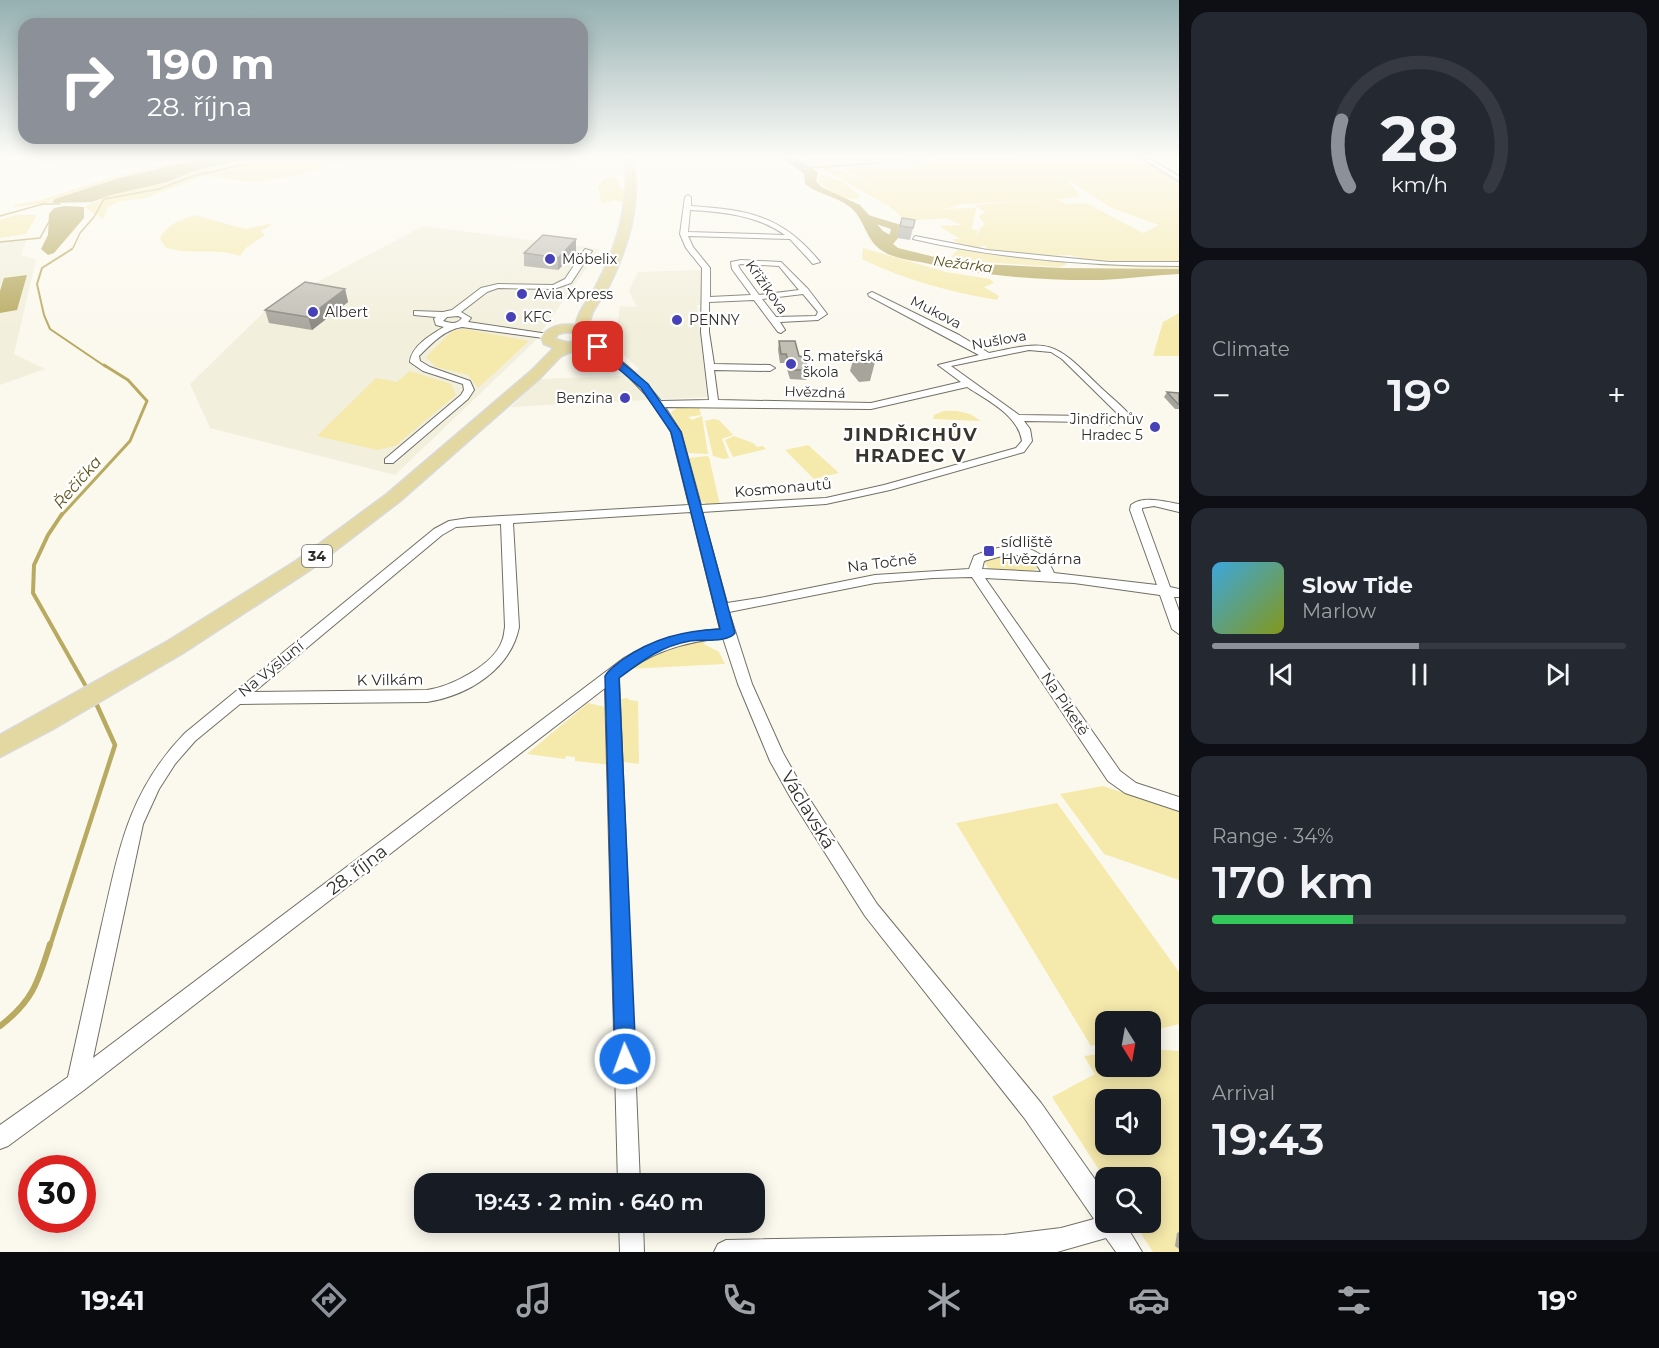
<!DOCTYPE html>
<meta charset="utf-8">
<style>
body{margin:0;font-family:Montserrat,sans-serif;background:#242831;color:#f1f3f6;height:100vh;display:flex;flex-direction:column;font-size:22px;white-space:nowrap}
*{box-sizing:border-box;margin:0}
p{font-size:20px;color:#9ea1a6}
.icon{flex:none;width:33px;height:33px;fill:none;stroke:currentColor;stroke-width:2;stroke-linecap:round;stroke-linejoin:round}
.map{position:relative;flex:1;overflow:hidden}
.drawer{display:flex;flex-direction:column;gap:12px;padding:12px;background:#0d0f14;width:480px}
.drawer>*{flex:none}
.hud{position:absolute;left:18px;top:18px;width:570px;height:126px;border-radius:18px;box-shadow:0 3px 15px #0003;background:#8c9099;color:#fff;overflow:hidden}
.needle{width:39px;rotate:169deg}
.fabs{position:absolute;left:1095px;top:1011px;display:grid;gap:12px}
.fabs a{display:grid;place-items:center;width:66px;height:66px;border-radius:12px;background:#171b24;box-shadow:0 3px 15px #0003;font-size:30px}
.speed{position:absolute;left:18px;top:1155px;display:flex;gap:12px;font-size:30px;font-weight:700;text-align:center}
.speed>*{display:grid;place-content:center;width:78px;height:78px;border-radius:50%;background:#171b24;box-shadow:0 3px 15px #0003;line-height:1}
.speed .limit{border:9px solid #d22;background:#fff;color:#111}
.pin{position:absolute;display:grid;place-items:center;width:51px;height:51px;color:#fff;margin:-26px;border-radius:12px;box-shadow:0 3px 9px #0006}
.me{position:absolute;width:66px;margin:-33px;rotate:358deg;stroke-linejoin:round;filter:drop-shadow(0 0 4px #0008)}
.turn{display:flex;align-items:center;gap:21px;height:126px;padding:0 30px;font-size:27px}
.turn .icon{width:78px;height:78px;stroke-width:2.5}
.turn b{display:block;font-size:42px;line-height:51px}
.big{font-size:45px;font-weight:600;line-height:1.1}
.drawer .card{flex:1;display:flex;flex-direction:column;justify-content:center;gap:9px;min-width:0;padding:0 21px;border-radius:18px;background:#242831}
.drawer .dial{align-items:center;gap:0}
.dial svg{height:156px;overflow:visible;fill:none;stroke:#363941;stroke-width:7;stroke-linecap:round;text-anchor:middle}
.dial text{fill:#f1f3f6;stroke:none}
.song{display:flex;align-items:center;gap:18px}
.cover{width:72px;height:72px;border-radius:9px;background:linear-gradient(135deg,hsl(200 70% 55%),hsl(70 70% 35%))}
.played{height:6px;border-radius:3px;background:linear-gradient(90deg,#8c9099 50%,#363941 50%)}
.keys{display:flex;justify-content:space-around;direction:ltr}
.heat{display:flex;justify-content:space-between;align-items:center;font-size:33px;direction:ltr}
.charge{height:9px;border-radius:4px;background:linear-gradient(90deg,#34c759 34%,#363941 0)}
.trip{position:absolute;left:414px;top:1173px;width:351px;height:60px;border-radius:18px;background:#171b24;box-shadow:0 3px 15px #0003;font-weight:600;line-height:60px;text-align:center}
.menu{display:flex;height:96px;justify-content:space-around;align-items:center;background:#090b0e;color:#9ea1a6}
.menu .icon{width:42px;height:42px}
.menu .selected{color:#8c9099}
.menu b{font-size:27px;color:#f1f3f6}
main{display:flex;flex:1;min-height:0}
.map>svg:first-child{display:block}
.built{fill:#f2efdc}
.green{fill:#f5e9ab;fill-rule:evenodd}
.water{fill:#b8aa61}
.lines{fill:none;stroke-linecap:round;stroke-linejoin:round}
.stream-far5{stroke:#b8aa61;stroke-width:1.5}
.stream-far4{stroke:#b8aa61;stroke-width:2}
.stream-far3{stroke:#b8aa61;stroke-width:3}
.stream-far2{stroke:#b8aa61;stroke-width:4}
.stream-far1{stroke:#b8aa61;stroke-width:4.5}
.stream{stroke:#b8aa61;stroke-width:6}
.river{fill:#b8aa61;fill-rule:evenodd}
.street-casing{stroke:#717066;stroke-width:2}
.primary-casing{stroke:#d9d9d8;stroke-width:3}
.street{fill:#fff;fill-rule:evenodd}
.primary{fill:#e3d8a2;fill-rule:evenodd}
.wall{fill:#a6a49b}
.shaded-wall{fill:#87867e}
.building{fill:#c1bfb4;stroke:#87867e;stroke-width:1.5}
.route{fill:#1a73e8;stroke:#114b97;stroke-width:1.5}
.poi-dot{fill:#4641b7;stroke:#fff;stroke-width:2}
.labels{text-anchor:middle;stroke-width:4.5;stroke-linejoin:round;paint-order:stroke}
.far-poi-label{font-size:14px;fill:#2e2d29;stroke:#fff;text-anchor:start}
.far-water-label{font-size:14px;font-style:italic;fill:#5c521a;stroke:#fff}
.far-street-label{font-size:14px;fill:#2e2d29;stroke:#fff}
.shield{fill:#fff;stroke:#6d6c69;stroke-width:1.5}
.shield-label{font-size:14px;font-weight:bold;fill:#2e2d29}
.street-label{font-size:15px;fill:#2e2d29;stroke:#fff}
.poi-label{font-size:15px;fill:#2e2d29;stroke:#fff;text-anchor:start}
.water-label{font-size:16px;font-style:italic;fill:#5c521a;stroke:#fff}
.far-district-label{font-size:18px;font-weight:bold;letter-spacing:1.5px;fill:#38362e;stroke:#fff}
.near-street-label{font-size:18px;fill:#2e2d29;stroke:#fff}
</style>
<main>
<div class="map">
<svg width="1179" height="1252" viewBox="0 0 1179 1252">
<rect width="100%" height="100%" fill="#fbf9ee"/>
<g class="built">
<polygon points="0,158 63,158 25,174 0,175"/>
<polygon points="423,226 600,249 534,342 395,475 210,428 190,384 268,308"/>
<polygon points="26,240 21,255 36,260 14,354 45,369 0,385 0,243"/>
<polygon points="702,270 700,305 697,305 707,397 511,407 540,379 619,376 639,369 614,345 620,306 637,307 629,291 638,272"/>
</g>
<g class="green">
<polygon points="190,158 205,158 116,179 47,203 16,207 13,205 38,201 112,177"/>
<polygon points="256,158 351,158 301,175 255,182 205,176 146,198 118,202 108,207 103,219 84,207 111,195 167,182 196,170"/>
<path d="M803,158H913C884,165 854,158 825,159L839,161L838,169L870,185L844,169L856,168V165C879,168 914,176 931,158H1141L1179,179V269L1101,266L1071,255L1038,256L992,251L986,250V246H982L979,249L963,246L952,239H960L939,226L962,225L946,218L906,221L889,206ZM1065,178L1112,208L1159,225L1143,233L1086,203L1066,204L1057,199L1078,197L1080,195ZM1038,200L974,205L985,212L979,217L985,224L980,229L975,241L978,231L970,228H972L976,208L944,209L963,204Z"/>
<path d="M823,175L842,181L861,197C848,203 830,192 819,183V176Z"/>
<polygon points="617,177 619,187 624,190 626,203 615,200 602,203 598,187 605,178"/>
<polygon points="16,215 36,215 36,217 26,234 0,238 0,220"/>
<path d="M195,215L245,229L274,223L261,231L265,235L246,248L240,256C216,247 189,256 165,247L160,238C166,225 182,219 195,215Z"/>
<path d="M863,248L946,272L990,279L994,283L984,287L999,296L997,300C950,292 905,280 862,259Z"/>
<polygon points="959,248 1063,261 1067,264 1061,267 964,261 951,257"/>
<polygon points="1179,313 1179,356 1153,356 1163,322"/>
<polygon points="465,329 529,341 478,388 468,375 436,367 426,357 452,331"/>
<polygon points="410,371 451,384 456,395 395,446 377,450 317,436 376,378 397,382"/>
<polygon points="681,406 699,407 701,415 688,417 692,420 702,416 708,454 688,453 682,433 671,412"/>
<polygon points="957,411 970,414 981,421 933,419 934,415 944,411"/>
<polygon points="713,419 719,420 733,435 722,439 729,458 723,459 713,456 705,421"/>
<polygon points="924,428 954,429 956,433 962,435 961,439 932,440 928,438"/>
<polygon points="734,436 753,443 757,447 763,446 766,449 733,457 725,440"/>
<polygon points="808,445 839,473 814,479 785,450"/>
<polygon points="707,456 709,457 720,505 708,505 701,501 689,458"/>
<polygon points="1018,554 1034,559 1039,568 1032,571 989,569 984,562 985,560"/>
<polygon points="690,642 705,642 704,644 719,652 725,664 629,669 655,650"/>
<polygon points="628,698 629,700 638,701 639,764 623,762 622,759 620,699"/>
<polygon points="588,703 605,707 611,765 575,761 575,757 566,756 565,759 527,754"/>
<polygon points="1103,786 1179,811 1179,880 1104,854 1060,794"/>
<polygon points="1057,803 1179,972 1179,1024 1151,1031 1150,1022 1106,1022 1105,1042 1091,1046 956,823"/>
<path d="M1151,1049L1179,1051V1252H1153L1134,1223L1150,1222V1178H1106L1105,1179L1052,1097L1095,1074L1084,1056L1105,1053L1106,1066H1150ZM1106,1100H1150V1144H1106Z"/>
</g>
<g class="water">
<polygon points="205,158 256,158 196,170 167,182 111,195 92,202 52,203 55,199 116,179"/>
<path d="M782,158C798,158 806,162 818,173L816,181L821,187L860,205L883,231L897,239L893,244L898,248L959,263L1062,268L1179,269V274C1153,275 1127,279 1102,280C1043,281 982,276 925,263C910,260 894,259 881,250C865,239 865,219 850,207C836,196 819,195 805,184L804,174Z"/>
<polygon points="65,206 84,207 84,218 54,253 48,255 41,249 48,235 49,214 54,208"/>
<polygon points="27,275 17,310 0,313 0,291 4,278"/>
</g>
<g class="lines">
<g class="stream-far5">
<polyline points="808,168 879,163"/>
<polyline points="0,216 43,204 60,204"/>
<polyline points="0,242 40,238 51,218"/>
<polyline points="70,250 73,248 80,233 94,217 104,199 159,189 193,176 273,158"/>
</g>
<polyline class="stream-far4" points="72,249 42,268 37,284 44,315 50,329 106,367"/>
<polyline class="stream-far3" points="61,516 130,441 147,401 128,380 104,365"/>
<g class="stream-far2">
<polyline points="62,514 48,535 34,565 33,593 88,690"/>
<polyline points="95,702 96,705"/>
</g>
<polyline class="stream-far1" points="50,946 115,745 96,703"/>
<path class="stream" d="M0,1026C33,1001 38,982 50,944"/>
<polygon class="river" points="865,214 901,225 902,227 899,237 891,245 883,245 882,243 889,236 891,229 861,219 860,217"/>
<defs>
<g id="street">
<polygon points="1141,158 1148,158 1179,176 1179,181"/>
<path d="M688,195L691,197V206C748,210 782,215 820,262L813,264L790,239L688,236L693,247L710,268V297L751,295L732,269L731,262L741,260L781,262L808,289L827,314L818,320L780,322L785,330L781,333L778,332L754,300L709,302V332L714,364L770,365L775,368L770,371L714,370L718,400L871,403L961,382L938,365L979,355L869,296L868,294L872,292L959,335L989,353C1049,340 1053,340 1097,384C1107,394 1119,403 1128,413L1123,421L1112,425L1089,422L1024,421L1030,429L1032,441L1024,452L890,490L826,504L702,512L727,603L765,597L875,575L969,569L974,556C1002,543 1040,539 1054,573L1157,585L1130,510L1131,505C1144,495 1165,502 1179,504V512L1154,506L1142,508V510L1170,587L1179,589V597H1174L1179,611V634L1172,629L1160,595L1074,583L985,578L1120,771L1136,783L1179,797V811L1125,793L1108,781L972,577L933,578L875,583L729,612L752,684L783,753L805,792L877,904L1041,1103L1106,1195V1222H1124L1142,1252H1116L1106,1238L1057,1252H714L718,1244L726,1240L1004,1235L1061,1228L1094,1219L1025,1119L865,916L793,802L770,761L738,684L723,638C683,642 651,652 619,677L640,1184H618L605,688L84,1090L8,1146L0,1149V1125L68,1077C79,1027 90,978 101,928C119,851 127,793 185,733L434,529L449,521L469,518L689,505L671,432L663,418L645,394L623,371L584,341L591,339C618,356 641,376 661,401L709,400L701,332L702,268L686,248L680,234L685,197ZM690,210C723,212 757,215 785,235L688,232ZM741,264L779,266L799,290L759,295L740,269L738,265ZM803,294L818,312L816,316L776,317L762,299ZM1029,350L1051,352L1062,359L1118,414L1111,419L1089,416L1019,415L951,366ZM967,387C987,400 1018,415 1022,441L1016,448L884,485L826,498L701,505L681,432L665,407L871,409ZM691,512L720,629C685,632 654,640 624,658L93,1058L143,824L159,789L175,764L195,741L240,704L427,702C468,696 511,669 519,627L513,523ZM501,524L505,627C504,632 504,637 502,641C494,665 450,687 427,690L254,692L442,535L456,527ZM1009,554C1023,555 1035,558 1041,572L982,569L984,561Z"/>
<path d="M915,236L987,250L1109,262H1179V266C1089,266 1000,259 913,239Z"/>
<path d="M585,249L592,251L571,283L554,289L498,288L487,292L461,312L471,318L468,322L548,334L551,335V339L462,327C444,330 432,343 419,356L420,361L430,367L470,381L474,390L468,399L393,463H385V459L461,395L464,390L463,384L423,371L410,362C411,346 432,334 444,327L436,325L434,319L436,317L414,315V311L443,312L452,310L481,288L498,284L553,285L565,279ZM458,316L462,318C457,325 450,323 443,321L447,317Z"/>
<polygon points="619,1222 643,1222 644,1252 620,1252"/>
</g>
<path id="primary" d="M625,158H633C642,203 628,248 608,288C601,301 587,313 590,329L596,335L594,342L561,356L540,378L400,501L310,570L183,653L53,729L0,757V735L168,641L296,561L387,494L530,372L554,348L544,344L541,337C550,325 561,324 576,325C578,310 589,300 595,288C617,247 630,204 625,158ZM566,332L577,333L582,338L569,343L555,339L558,334Z"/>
</defs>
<use href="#street" class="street-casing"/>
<use href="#primary" class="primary-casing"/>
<use href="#street" class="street"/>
<use href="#primary" class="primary"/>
</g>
<g class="wall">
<polygon points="902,218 913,228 910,240 897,238"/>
<polygon points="576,252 558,270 524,266 524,253"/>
<polygon points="345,289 348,302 312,330 269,323 265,310"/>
<polygon points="779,341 808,370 806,380 790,379 785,363 780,363 778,350"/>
<polygon points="855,353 875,362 870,381 859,382 850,371"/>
<polygon points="1167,392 1179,393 1179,409 1175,409 1164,397"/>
<polygon points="1179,1232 1179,1249 1175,1246 1177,1233"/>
</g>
<g class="shaded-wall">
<polygon points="576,239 576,252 558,270 558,258"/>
<polygon points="345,289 348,302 312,330 308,317"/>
</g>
<g class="building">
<polygon points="902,218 915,220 913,228 900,226"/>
<polygon points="543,235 576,239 558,258 524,253"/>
<polygon points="305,282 345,289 308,317 265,310"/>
<polygon points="779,341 795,341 799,356 804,357 808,370 792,370 786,354 781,354"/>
<polygon points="866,352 875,362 864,363 855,353"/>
<polygon points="1167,392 1179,393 1179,404 1178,404"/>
</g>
<linearGradient id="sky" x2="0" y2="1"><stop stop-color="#95b0b2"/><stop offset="0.47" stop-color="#fdfcf7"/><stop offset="1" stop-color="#fdfcf7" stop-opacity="0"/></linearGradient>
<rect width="1179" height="333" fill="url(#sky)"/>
<path class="route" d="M595,345H601L648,384L681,432L735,633C727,643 702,639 690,641C661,646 642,661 619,678L636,1059L633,1067L625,1070L618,1067L615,1059L605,676C609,669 616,665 622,660C653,638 683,631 720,629L671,432L641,388L595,349Z"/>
<g class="poi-dot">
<circle cx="550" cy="259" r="6"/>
<circle cx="522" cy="294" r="6"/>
<circle cx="313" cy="312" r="6"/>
<circle cx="511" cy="317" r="6"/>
<circle cx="677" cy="320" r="6"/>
<circle cx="791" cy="364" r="6"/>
<circle cx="625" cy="398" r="6"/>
<circle cx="1155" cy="427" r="6"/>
<rect x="983" y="545" width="12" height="12" rx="3"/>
</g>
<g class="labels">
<g class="far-poi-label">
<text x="562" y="264">Möbelix</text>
<text x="534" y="299">Avia Xpress</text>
<text x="325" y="317">Albert</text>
<text x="523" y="322">KFC</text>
<text x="689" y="325">PENNY</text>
<text x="803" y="361">5. mateřská<tspan x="803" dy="16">škola</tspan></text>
<text x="613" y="403" text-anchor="end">Benzina</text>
<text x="1143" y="424" text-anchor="end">Jindřichův<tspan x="1143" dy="16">Hradec 5</tspan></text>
</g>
<g class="far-water-label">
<text transform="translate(963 264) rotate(7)" y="5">Nežárka</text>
</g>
<g class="far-street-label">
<text transform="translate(767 287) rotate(55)" y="5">Křižíkova</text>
<text transform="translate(936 312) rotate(27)" y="5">Mukova</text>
<text transform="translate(999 340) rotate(-10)" y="5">Nušlova</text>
<text transform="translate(815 392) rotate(2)" y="5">Hvězdná</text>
</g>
<rect class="shield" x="302" y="545" width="30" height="22" rx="4.5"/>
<g class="shield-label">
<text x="317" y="561">34</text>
</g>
<g class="street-label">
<text transform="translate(783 488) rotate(-5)" y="5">Kosmonautů</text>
<text transform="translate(882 563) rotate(-7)" y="5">Na Točně</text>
<text transform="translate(271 669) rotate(-39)" y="5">Na Výsluní</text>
<text transform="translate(390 680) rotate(-1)" y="5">K Vilkám</text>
<text transform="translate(1065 704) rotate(56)" y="5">Na Piketě</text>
</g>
<g class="poi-label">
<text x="1001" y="547">sídliště<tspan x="1001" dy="17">Hvězdárna</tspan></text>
</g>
<g class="water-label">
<text transform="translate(77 482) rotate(-49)" y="6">Řečička</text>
</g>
<g class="far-district-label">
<text x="911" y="441">JINDŘICHŮV<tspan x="911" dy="21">HRADEC V</tspan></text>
</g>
<g class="near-street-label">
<text transform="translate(808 810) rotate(59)" y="6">Václavská</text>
<text transform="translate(357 870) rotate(-37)" y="6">28. října</text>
</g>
</g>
</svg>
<div class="fabs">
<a><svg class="needle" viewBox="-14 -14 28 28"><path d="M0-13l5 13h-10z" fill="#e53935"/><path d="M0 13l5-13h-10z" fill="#9ea1a6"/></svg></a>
<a><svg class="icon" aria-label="sound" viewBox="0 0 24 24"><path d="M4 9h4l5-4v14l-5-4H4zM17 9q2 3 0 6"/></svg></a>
<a><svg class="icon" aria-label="search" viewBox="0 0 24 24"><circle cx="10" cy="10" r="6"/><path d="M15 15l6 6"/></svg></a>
</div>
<div class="speed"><div class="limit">30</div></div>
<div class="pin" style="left:598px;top:347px;background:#d93025"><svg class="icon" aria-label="arrive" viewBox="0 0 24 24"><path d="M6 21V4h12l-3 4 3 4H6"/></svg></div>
<svg class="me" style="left:625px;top:1059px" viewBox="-20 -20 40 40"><circle r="17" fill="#1a73e8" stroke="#fff" stroke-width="3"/><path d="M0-11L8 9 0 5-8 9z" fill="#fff"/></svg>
<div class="trip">19:43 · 2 min · 640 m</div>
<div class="hud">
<div class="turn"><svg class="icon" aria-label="right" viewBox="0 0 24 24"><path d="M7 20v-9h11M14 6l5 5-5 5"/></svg><div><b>190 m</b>28. října</div></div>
</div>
</div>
<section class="drawer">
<div class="card dial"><svg viewBox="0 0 100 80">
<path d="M14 69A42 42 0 1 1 86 69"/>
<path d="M14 69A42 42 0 0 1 10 35" stroke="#8c9099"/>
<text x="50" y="56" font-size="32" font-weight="700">28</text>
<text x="50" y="72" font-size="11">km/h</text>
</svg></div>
<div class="card"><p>Climate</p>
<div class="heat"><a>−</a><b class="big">19°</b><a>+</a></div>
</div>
<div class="card">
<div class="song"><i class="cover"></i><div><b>Slow Tide</b><p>Marlow</p></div></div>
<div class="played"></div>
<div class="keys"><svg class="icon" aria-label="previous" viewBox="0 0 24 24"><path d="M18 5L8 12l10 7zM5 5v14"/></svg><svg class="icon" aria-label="pause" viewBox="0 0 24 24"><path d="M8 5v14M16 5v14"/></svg><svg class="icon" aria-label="next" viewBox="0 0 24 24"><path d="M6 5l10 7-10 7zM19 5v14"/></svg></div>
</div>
<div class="card"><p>Range · 34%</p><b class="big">170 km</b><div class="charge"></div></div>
<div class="card"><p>Arrival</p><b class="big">19:43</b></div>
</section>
</main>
<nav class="menu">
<b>19:41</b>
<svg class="icon selected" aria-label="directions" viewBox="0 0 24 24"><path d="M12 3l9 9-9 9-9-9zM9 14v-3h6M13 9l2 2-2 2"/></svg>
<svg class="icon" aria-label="music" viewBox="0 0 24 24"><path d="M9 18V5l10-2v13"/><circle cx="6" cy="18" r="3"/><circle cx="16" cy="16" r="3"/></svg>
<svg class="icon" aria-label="phone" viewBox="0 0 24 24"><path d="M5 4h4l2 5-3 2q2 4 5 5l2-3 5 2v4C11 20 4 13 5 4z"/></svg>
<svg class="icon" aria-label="climate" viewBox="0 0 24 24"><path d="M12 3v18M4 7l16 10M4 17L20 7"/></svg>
<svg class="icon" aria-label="car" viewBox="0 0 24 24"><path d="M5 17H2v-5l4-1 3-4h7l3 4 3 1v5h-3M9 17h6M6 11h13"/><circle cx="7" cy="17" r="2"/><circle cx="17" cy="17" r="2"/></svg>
<svg class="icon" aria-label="filters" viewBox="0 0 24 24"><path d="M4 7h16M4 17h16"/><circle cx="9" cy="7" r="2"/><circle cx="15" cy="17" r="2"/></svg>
<b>19°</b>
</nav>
